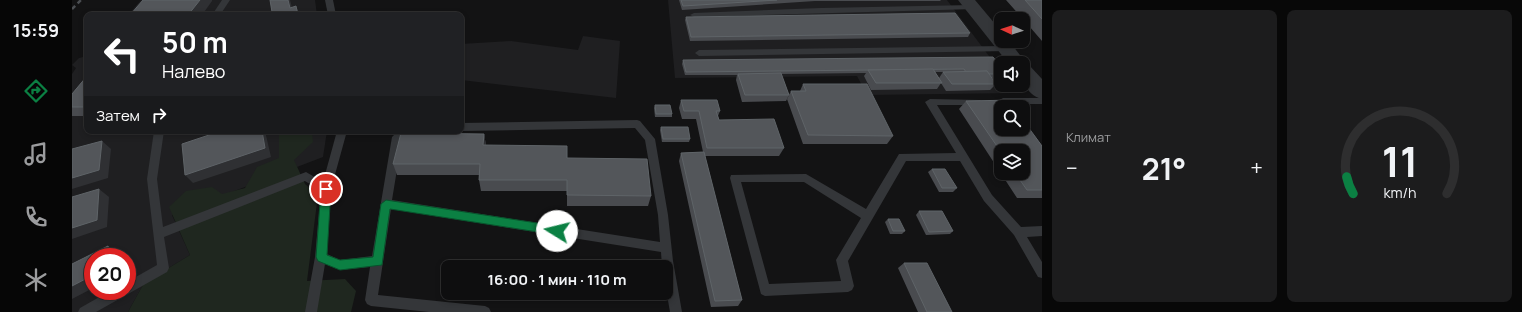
<!DOCTYPE html>
<html lang="ru">
<meta charset="utf-8">
<style>
body{margin:0;font-family:Manrope,sans-serif;background:#1c1c1d;color:#f1f3f6;height:100vh;display:flex;flex-direction:column;font-size:15px;white-space:nowrap}
*{box-sizing:border-box;margin:0}
p{font-size:13px;color:#9b9c9e}
.icon{flex:none;width:22px;height:22px;fill:none;stroke:currentColor;stroke-width:2;stroke-linecap:round;stroke-linejoin:round}
.map{position:relative;flex:1;overflow:hidden}
.panel{display:flex;flex-direction:column;gap:10px;padding:10px;background:#080808;width:480px}
.panel>*{flex:none}
.top-card{position:absolute;left:12px;top:12px;width:380px;height:122px;border-radius:8px;box-shadow:0 2px 6px #0003,0 0 0 1px #2e2e2f;background:#202124;color:#fff;overflow:hidden}
.needle{width:26px;rotate:273deg}
.fabs{position:absolute;left:922px;top:12px;display:grid;gap:8px}
.fabs a{display:grid;place-items:center;width:36px;height:36px;border-radius:8px;background:#0e0e0f;box-shadow:0 2px 6px #0003,0 0 0 1px #2e2e2f;font-size:20px}
.speed{position:absolute;left:12px;top:248px;display:flex;gap:8px;font-size:20px;font-weight:700;text-align:center}
.speed>*{display:grid;place-content:center;width:52px;height:52px;border-radius:50%;background:#0e0e0f;box-shadow:0 2px 6px #0003,0 0 0 1px #2e2e2f;line-height:1}
.speed .limit{border:6px solid #d22;background:#fff;color:#111}
.pin{position:absolute;display:grid;place-items:center;width:34px;height:34px;color:#fff;margin:-17px;border:2px solid #fff;border-radius:50%;box-shadow:0 1px 4px #0007}
.me{position:absolute;width:44px;margin:-22px;rotate:279deg;stroke-linejoin:round;filter:drop-shadow(0 0 3px #0008)}
.turn{display:flex;align-items:center;gap:14px;height:84px;padding:0 12px;font-size:18px}
.turn .icon{width:52px;height:52px;stroke-width:2.5}
.turn b{display:block;font-size:28px;line-height:34px}
.then{display:flex;align-items:center;height:38px;padding:0 12px;background:#0003;gap:8px;font-size:15px}
.big{font-size:30px;font-weight:700;line-height:1.1}
.panel .card{flex:1;display:flex;flex-direction:column;justify-content:center;gap:6px;min-width:0;padding:0 14px;border-radius:8px;background:#1c1c1d}
.panel .dial{align-items:center;gap:0}
.dial svg{height:104px;overflow:visible;fill:none;stroke:#2e2e2f;stroke-width:7;stroke-linecap:round;text-anchor:middle}
.dial text{fill:#f1f3f6;stroke:none}
.heat{display:flex;justify-content:space-between;align-items:center;font-size:22px;direction:ltr}
.panel .tiles{flex:1;display:grid;gap:10px;grid-template-columns:repeat(2,1fr)}
.trip{position:absolute;left:369px;top:260px;width:232px;height:40px;border-radius:8px;background:#0e0e0f;box-shadow:0 2px 6px #0003,0 0 0 1px #2e2e2f;font-weight:700;line-height:40px;text-align:center}
main{display:flex;flex:1;min-height:0}
.dock{display:flex;flex-direction:column;width:72px;justify-content:space-around;align-items:center;background:#060606;color:#9b9c9e}
.dock .icon{width:28px;height:28px}
.dock .selected{color:#0b8043}
.dock b{font-size:18px;color:#f1f3f6}
.map>svg:first-child{display:block}
.built{fill:#1f1f21;fill-rule:evenodd}
.green{fill:#1f271f}
.lines{fill:none;stroke-linecap:round;stroke-linejoin:round}
.lane{fill:#343639;fill-rule:evenodd}
.street{fill:#343639;fill-rule:evenodd}
.rail{stroke:#4b4e52;stroke-width:2.5;stroke-dasharray:4.5 3.5;stroke-linecap:butt}
.wall{fill:#494b4f;fill-rule:evenodd}
.shaded-wall{fill:#2f3033}
.building{fill:#53565a;stroke:#5f6468}
.route{fill:#0b8043;stroke:#07532c}
</style>
<main>
<nav class="dock">
<b>15:59</b>
<svg class="icon selected" aria-label="directions" viewBox="0 0 24 24"><path d="M12 3l9 9-9 9-9-9zM9 14v-3h6M13 9l2 2-2 2"/></svg>
<svg class="icon" aria-label="music" viewBox="0 0 24 24"><path d="M9 18V5l10-2v13"/><circle cx="6" cy="18" r="3"/><circle cx="16" cy="16" r="3"/></svg>
<svg class="icon" aria-label="phone" viewBox="0 0 24 24"><path d="M5 4h4l2 5-3 2q2 4 5 5l2-3 5 2v4C11 20 4 13 5 4z"/></svg>
<svg class="icon" aria-label="climate" viewBox="0 0 24 24"><path d="M12 3v18M4 7l16 10M4 17L20 7"/></svg>
</nav>
<div class="map">
<svg width="970" height="312" viewBox="0 0 970 312">
<rect width="100%" height="100%" fill="#131314"/>
<g class="built">
<polygon points="69,0 243,0 245,15 56,15"/>
<polygon points="596,0 875,0 929,72 929,85 938,85 944,93 795,95 785,76 603,78"/>
<polygon points="511,36 548,41 544,98 389,80 389,44 439,41 506,50"/>
<path d="M15,56V131H255L251,157L100,215L118,255L72,283L56,312H0V74L4,68L0,65L7,58ZM21,257H55V291H21Z"/>
</g>
<polygon class="green" points="207,131 240,131 241,142 222,160 233,184 246,195 235,281 273,279 284,291 279,312 56,312 72,283 118,255 97,207 114,191 140,187 150,194 173,188 185,167 207,158"/>
<g class="lines">
<g class="lane">
<polygon points="150,0 158,0 148,15 140,15"/>
<polygon points="253,0 261,0 264,15 256,15"/>
<polygon points="900,5 904,7 903,9 622,17 618,15 622,13 749,8"/>
<polygon points="934,46 937,47 937,51 627,56 623,53 627,50"/>
<polygon points="931,98 970,98 970,104 931,104 926,101"/>
<path d="M858,99L908,100L910,102L905,105H865L920,195L949,227L970,226V236L955,237L970,262V278L966,277L942,235L912,201L888,161H834L776,261L782,286L780,290L776,292L693,296L689,294L658,178L659,175L734,174L794,209L827,154L884,153L853,102ZM669,182H732L789,218L764,260L769,281L697,284Z"/>
<polygon points="565,120 568,121 583,139 596,215 601,261 610,312 598,312 594,289 594,267 590,267 589,252 319,209 306,295 413,306 417,308 419,312 357,312 299,306 295,304 293,300 298,267 268,270 253,264 245,312 233,312 243,257 249,191 233,181 92,237 97,268 95,272 24,312 6,312 8,308 38,291 55,291 55,282 85,265 75,179 82,131 92,131 85,179 91,227 234,172 251,182 265,131 275,131 259,189 255,254 268,260 300,256 320,137 326,131 337,131 330,139 320,200 588,242 586,215 573,140 563,128 389,131 389,123"/>
</g>
<path class="street" d="M886,0H903L929,31V41H937L955,64L957,65L970,79V99C952,94 951,79 951,63H936Z"/>
<polyline class="rail" points="0,9 9,0"/>
</g>
<g class="wall">
<polygon points="607,0 869,0 868,1 743,1 610,10"/>
<polygon points="934,0 970,0 970,41 951,19"/>
<polygon points="614,17 898,33 896,37 618,41 613,20"/>
<path d="M611,60L929,67V78H919L924,84L918,90L874,91L869,83L865,89L799,90L792,76L794,73L709,74L717,95L714,101L670,102L664,80L665,75H613L610,64ZM863,72H871L867,78Z"/>
<polygon points="15,76 15,116 0,116 0,94"/>
<polygon points="731,84 821,136 815,144 731,144 715,99 719,91 728,91"/>
<polygon points="609,100 648,111 646,116 647,120 712,148 707,156 633,156 670,300 666,306 639,307 607,161 609,153 631,152 624,119 610,119 607,108"/>
<path d="M894,101L929,107L951,129V110L956,117L951,121L970,146V198H945L887,109ZM929,151L951,173H929Z"/>
<polygon points="583,105 600,114 600,117 583,117 582,108"/>
<polygon points="589,127 618,139 617,142 590,142 588,130"/>
<polygon points="412,134 414,145 495,158 579,196 576,206 495,206 495,191 409,191 407,180 407,175 325,175 321,164"/>
<polygon points="860,169 885,188 881,192 867,192 856,172"/>
<polygon points="847,211 881,231 878,234 854,235 844,215"/>
<polygon points="816,219 833,231 830,234 818,234 813,222"/>
<polygon points="832,263 880,312 846,312 826,268"/>
</g>
<g class="shaded-wall">
<polygon points="128,0 140,0 140,1 130,15 116,15"/>
<polygon points="216,0 218,0 222,15 218,8"/>
<polygon points="224,6 228,15 226,15"/>
<polygon points="190,131 193,131 199,157 121,183 113,175"/>
<polygon points="412,134 414,145 413,156 411,145"/>
<polygon points="30,141 39,149 36,178 0,189 0,178"/>
<polygon points="27,189 37,197 35,227 0,239 0,228"/>
<polygon points="36,246 46,253 48,257 40,257"/>
<polygon points="21,275 21,288 0,299 0,286"/>
</g>
<g class="building">
<polygon points="71,0 128,0 116,15 58,15"/>
<polygon points="198,0 216,0 218,8 224,6 226,15 193,15 193,14 200,12"/>
<polygon points="609,0 705,0 611,6"/>
<polygon points="953,0 970,0 970,19"/>
<polygon points="883,13 898,33 619,37 614,17"/>
<polygon points="921,57 929,67 929,74 917,74 915,71 894,72 892,69 614,72 611,60"/>
<polygon points="861,69 870,83 804,83 796,70"/>
<polygon points="915,71 924,84 880,84 871,72"/>
<polygon points="709,73 717,95 673,95 666,74"/>
<polygon points="15,76 15,107 0,107 0,94"/>
<polygon points="731,84 795,84 821,136 736,135 719,91 734,91"/>
<polygon points="609,100 645,100 648,111 644,111 647,120 702,119 712,148 635,148 627,111 612,111"/>
<polygon points="943,100 948,107 929,107 929,129 951,129 951,120 970,146 970,190 955,190 943,173 951,173 951,151 929,151 929,152 894,101"/>
<polygon points="583,105 598,105 600,114 584,114"/>
<polygon points="951,110 956,117 951,117"/>
<polygon points="589,127 616,127 618,139 591,139"/>
<polygon points="149,131 190,131 193,148 113,175 110,144"/>
<polygon points="329,133 412,134 411,145 495,146 495,158 575,159 579,196 495,195 495,180 407,180 408,164 321,164"/>
<polygon points="30,141 27,170 0,178 0,149"/>
<polygon points="632,152 670,300 643,301 609,153"/>
<polygon points="860,169 873,169 885,188 870,188"/>
<polygon points="27,189 25,220 0,228 0,197"/>
<polygon points="847,211 870,211 881,231 857,232"/>
<polygon points="816,219 827,219 833,231 821,231"/>
<polygon points="36,246 40,257 21,257 21,275 0,286 0,264"/>
<polygon points="832,263 855,263 880,312 855,312"/>
</g>
<polygon class="route" points="254,185 259,189 255,255 268,260 301,257 309,204 314,200 485,226 490,231 485,235 318,209 310,265 268,270 246,261 244,257 249,189"/>
</svg>
<div class="fabs">
<a><svg class="needle" viewBox="-14 -14 28 28"><path d="M0-13l5 13h-10z" fill="#e53935"/><path d="M0 13l5-13h-10z" fill="#9b9c9e"/></svg></a>
<a><svg class="icon" aria-label="sound" viewBox="0 0 24 24"><path d="M4 9h4l5-4v14l-5-4H4zM17 9q2 3 0 6"/></svg></a>
<a><svg class="icon" aria-label="search" viewBox="0 0 24 24"><circle cx="10" cy="10" r="6"/><path d="M15 15l6 6"/></svg></a>
<a><svg class="icon" aria-label="layers" viewBox="0 0 24 24"><path d="M12 4l9 5-9 5-9-5zM3 14l9 5 9-5"/></svg></a>
</div>
<div class="speed"><div class="limit">20</div></div>
<div class="pin" style="left:254px;top:189px;background:#d93025"><svg class="icon" aria-label="arrive" viewBox="0 0 24 24"><path d="M6 21V4h12l-3 4 3 4H6"/></svg></div>
<svg class="me" style="left:485px;top:231px" viewBox="-20 -20 40 40"><circle r="19" fill="#fff"/><path d="M0-13L10 11 0 6-10 11z" fill="#0b8043"/></svg>
<div class="trip">16:00 · 1 мин · 110 m</div>
<div class="top-card">
<div class="turn"><svg class="icon" aria-label="left" viewBox="0 0 24 24"><path d="M17 20v-9H6M10 6l-5 5 5 5"/></svg><div><b>50 m</b>Налево</div></div>
<div class="then">Затем<svg class="icon" aria-label="right" viewBox="0 0 24 24"><path d="M7 20v-9h11M14 6l5 5-5 5"/></svg></div>
</div>
</div>
<section class="panel">
<div class="tiles">
<div class="card"><p>Климат</p>
<div class="heat"><a>−</a><b class="big">21°</b><a>+</a></div>
</div>
<div class="card dial"><svg viewBox="0 0 100 80">
<path d="M14 69A42 42 0 1 1 86 69"/>
<path d="M14 69A42 42 0 0 1 9 56" stroke="#0b8043"/>
<text x="50" y="56" font-size="32" font-weight="700">11</text>
<text x="50" y="72" font-size="11">km/h</text>
</svg></div>
</div>
</section>
</main>
